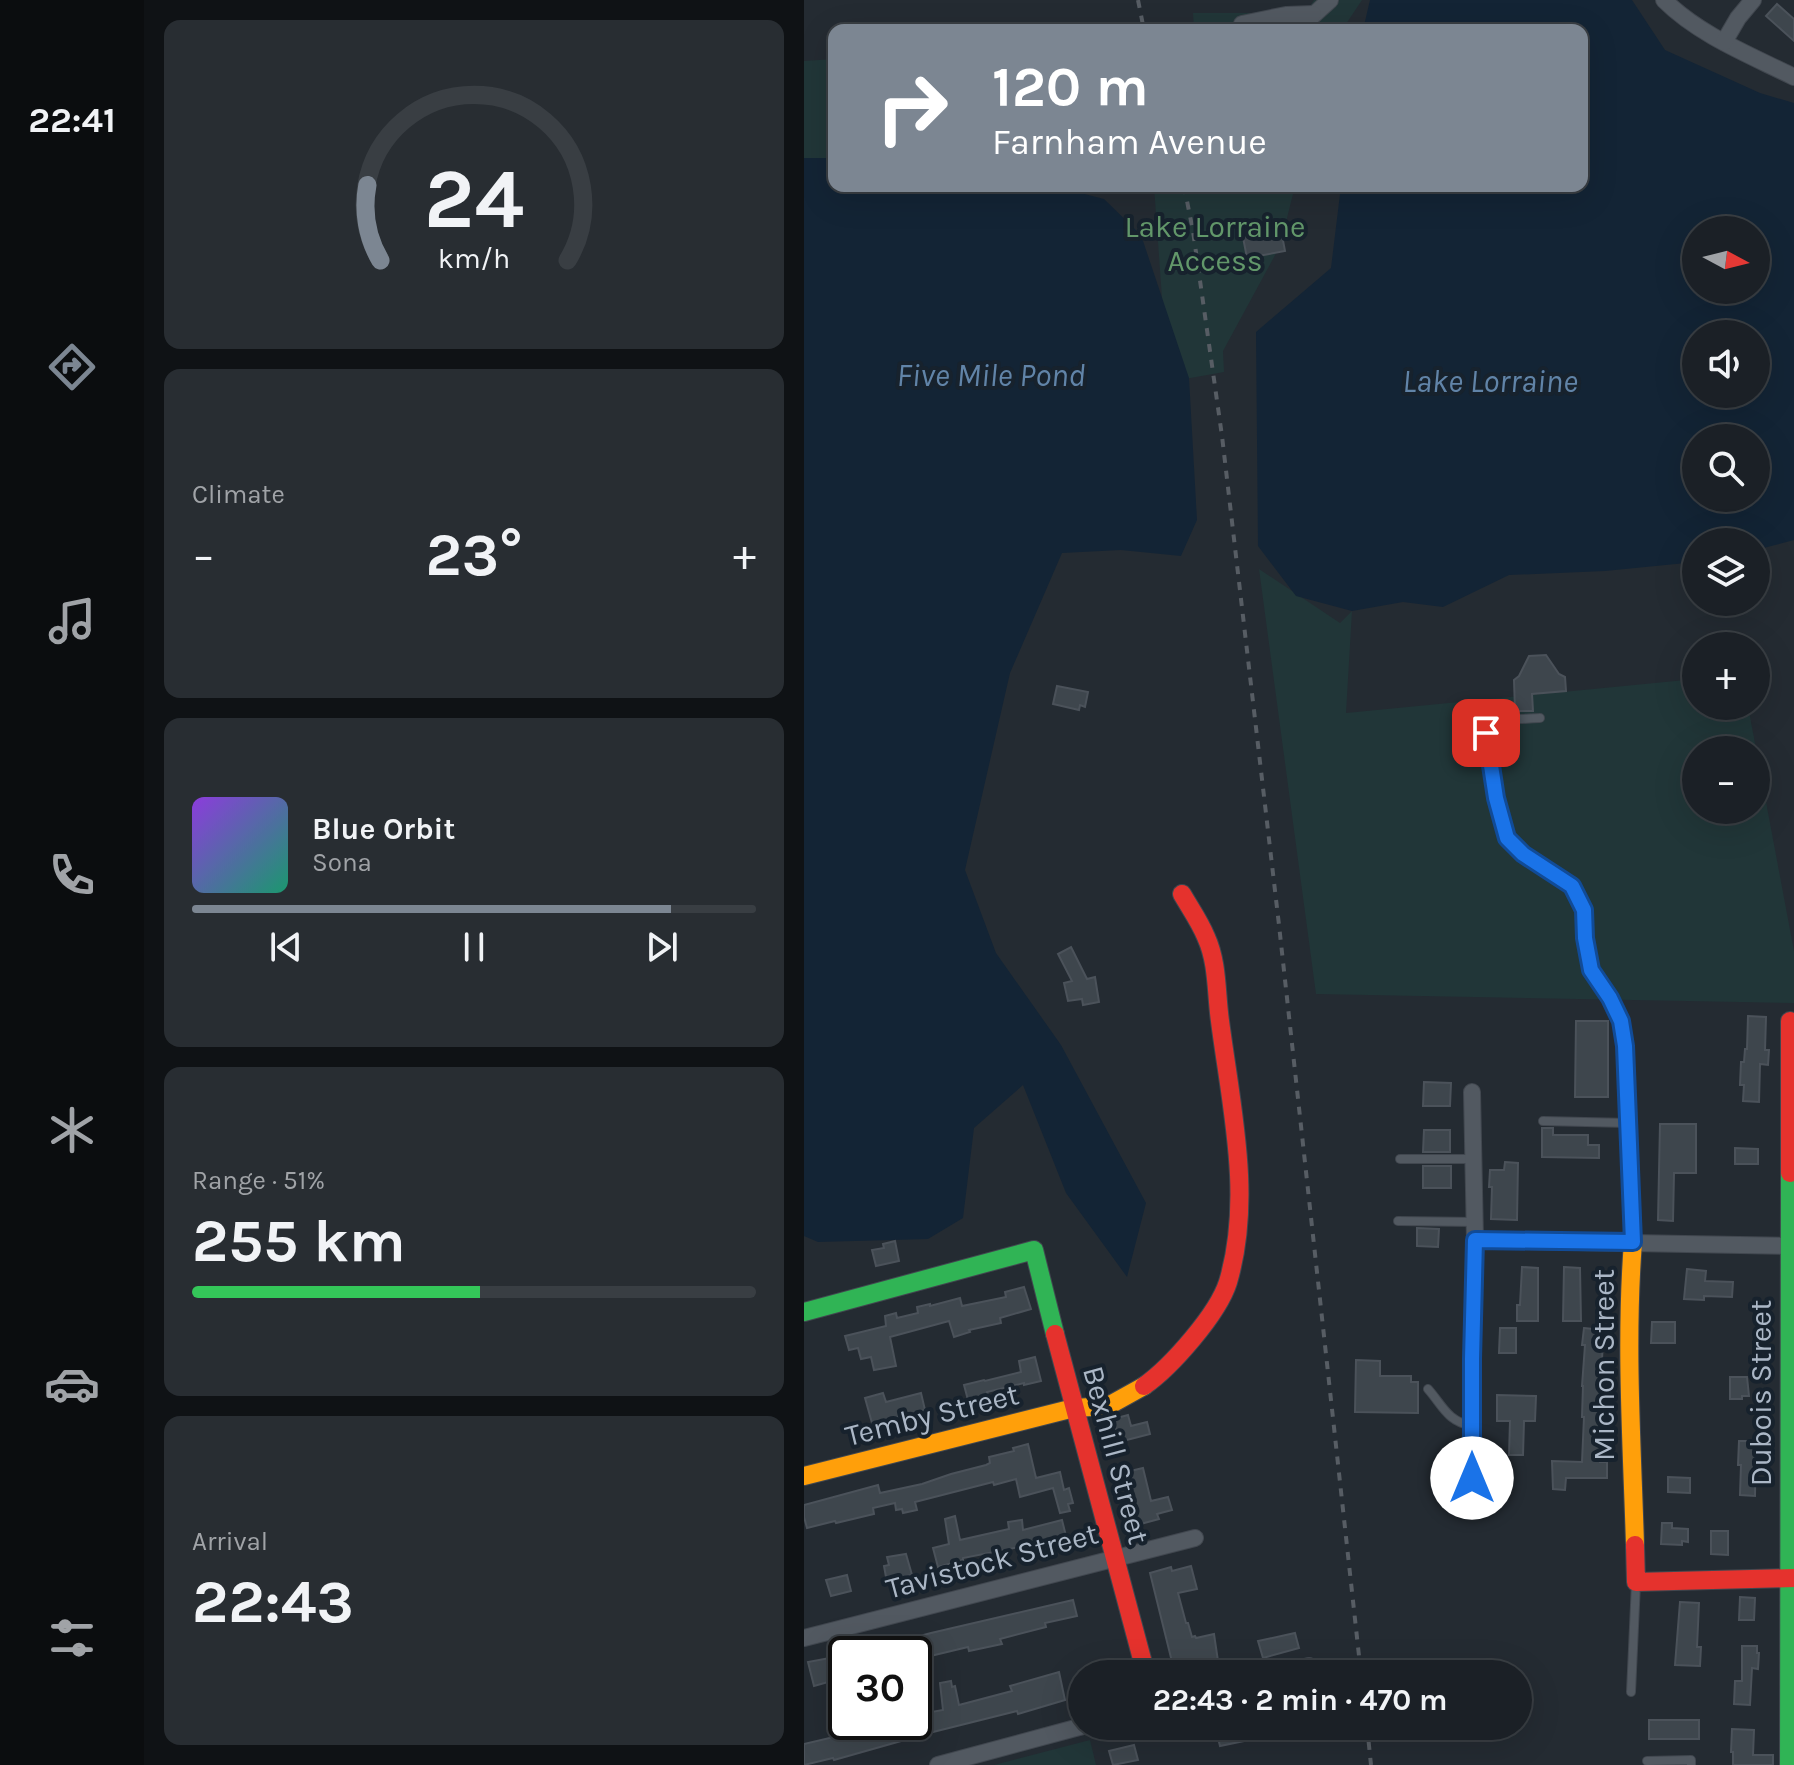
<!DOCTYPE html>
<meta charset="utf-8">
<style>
body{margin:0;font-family:Karla,sans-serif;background:#282d32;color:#f1f3f6;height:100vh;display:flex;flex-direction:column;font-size:30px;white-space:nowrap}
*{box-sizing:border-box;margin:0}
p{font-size:26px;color:#a0a3a7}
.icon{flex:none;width:44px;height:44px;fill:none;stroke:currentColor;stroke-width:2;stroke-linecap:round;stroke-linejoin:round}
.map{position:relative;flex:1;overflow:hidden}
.panel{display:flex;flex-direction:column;gap:20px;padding:20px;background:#0f1215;width:660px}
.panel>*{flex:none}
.banner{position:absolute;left:24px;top:24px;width:760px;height:168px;border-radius:16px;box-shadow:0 8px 32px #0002,0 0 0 2px #393e43;background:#7c8692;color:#fff;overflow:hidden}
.needle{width:52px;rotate:97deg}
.controls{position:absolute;left:878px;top:216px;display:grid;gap:16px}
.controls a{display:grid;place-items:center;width:88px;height:88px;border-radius:50%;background:#1b2026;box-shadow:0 8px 32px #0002,0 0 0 2px #393e43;font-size:40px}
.speed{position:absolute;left:24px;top:1636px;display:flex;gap:16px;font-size:40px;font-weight:700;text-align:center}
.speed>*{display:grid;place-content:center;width:104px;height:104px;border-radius:50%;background:#1b2026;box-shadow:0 8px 32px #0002,0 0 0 2px #393e43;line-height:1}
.speed .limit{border:4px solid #111;border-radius:12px;background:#fff;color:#111}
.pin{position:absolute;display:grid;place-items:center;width:68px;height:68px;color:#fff;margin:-34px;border-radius:16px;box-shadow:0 4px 12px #0006}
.me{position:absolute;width:88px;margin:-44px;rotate:0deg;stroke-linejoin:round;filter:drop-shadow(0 0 6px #0008)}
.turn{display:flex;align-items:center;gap:28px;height:168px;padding:0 32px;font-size:36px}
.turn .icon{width:104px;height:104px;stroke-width:2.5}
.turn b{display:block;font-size:56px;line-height:68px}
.big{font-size:60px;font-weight:700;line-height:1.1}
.panel .widget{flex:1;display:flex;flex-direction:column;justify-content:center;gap:12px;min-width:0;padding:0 28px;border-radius:16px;background:#282d32}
.panel .dial{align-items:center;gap:0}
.dial svg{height:208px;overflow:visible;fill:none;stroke:#393e43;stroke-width:7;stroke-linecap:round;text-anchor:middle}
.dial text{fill:#f1f3f6;stroke:none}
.song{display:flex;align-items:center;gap:24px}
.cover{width:96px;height:96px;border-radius:12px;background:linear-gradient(135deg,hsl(270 70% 55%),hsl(160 70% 35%))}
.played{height:8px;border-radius:4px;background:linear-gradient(90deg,#7c8692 85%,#393e43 85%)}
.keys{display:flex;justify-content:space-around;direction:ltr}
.heat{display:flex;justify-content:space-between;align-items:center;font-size:44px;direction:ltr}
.charge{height:12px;border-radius:6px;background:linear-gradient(90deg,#34c759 51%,#393e43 0)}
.trip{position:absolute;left:264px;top:1660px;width:464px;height:80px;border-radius:40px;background:#1b2026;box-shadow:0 8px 32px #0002,0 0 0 2px #393e43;font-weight:700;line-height:80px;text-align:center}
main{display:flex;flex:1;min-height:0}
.tabs{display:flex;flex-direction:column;width:144px;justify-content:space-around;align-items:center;background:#0b0d0f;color:#a0a3a7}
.tabs .icon{width:56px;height:56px}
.tabs .selected{color:#7c8692}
.tabs b{font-size:36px;color:#f1f3f6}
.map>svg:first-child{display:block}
.green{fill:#213638;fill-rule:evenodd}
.water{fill:#132435;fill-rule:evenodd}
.building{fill:#3e464d;stroke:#4b525a;stroke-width:2}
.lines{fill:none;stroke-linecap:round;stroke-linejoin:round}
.lane-casing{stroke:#41474f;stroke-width:10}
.street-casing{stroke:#41474f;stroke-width:18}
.fast-casing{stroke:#41474f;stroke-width:20}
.slow-casing{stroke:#41474f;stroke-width:20}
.jam-casing{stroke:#41474f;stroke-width:20}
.lane{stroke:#525961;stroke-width:8}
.street{stroke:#525961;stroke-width:16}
.fast{stroke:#30b455;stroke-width:18}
.slow{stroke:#ff9f0a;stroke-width:18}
.jam{stroke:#e5322d;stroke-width:18}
.rail{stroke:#575d64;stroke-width:4;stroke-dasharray:8 8;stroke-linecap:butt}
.route-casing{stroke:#114b97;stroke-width:20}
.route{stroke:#1a73e8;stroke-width:14}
.labels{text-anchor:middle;stroke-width:8;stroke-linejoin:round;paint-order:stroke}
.park-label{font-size:30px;fill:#62976a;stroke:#17222d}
.street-label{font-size:30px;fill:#abb7c6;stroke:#17222d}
.water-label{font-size:32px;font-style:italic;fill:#6184a8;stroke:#17222d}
</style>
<main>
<nav class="tabs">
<b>22:41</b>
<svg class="icon selected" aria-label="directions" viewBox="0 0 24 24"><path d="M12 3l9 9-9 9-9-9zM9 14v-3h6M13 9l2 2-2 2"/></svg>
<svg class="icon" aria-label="music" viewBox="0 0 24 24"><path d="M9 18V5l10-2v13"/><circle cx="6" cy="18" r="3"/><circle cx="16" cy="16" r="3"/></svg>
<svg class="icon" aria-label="phone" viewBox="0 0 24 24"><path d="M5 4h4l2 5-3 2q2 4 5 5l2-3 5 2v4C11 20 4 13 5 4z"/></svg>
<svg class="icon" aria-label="climate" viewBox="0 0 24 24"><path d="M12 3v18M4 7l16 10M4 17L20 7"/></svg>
<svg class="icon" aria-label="car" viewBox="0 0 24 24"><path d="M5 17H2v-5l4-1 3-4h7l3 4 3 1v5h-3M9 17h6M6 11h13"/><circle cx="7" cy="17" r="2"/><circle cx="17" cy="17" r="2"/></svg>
<svg class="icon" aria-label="filters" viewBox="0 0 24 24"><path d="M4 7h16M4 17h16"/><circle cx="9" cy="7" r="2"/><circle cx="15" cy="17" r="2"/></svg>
</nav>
<section class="panel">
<div class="widget dial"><svg viewBox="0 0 100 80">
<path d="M14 69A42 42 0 1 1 86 69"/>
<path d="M14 69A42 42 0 0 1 9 40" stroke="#7c8692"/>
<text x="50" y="56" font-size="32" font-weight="700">24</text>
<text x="50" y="72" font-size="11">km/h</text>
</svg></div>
<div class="widget"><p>Climate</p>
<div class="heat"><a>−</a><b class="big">23°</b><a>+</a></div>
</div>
<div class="widget">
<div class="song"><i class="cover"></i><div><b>Blue Orbit</b><p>Sona</p></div></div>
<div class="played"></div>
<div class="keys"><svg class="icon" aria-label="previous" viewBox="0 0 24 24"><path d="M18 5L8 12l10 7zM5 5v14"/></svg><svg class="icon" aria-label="pause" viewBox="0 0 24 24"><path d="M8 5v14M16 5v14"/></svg><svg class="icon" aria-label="next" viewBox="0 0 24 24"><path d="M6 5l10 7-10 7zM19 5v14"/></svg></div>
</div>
<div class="widget"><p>Range · 51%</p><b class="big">255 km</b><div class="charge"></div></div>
<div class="widget"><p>Arrival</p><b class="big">22:43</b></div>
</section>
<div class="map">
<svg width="990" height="1765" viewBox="0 0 990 1765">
<rect width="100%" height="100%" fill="#242b32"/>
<g class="green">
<polygon points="510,0 558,0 538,30 390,30 389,13 465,13 497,20"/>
<polygon points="30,59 30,186 0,200 0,61"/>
<polygon points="350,186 491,186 476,246 419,351 420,372 364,382"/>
<path d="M455,569L536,623L548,611L542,713L892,679V706H944L990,951V1003L512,994ZM892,750H952V810H892Z"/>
<polygon points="286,1740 292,1765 190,1765"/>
</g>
<g class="water">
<path d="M566,0H828L861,50L956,93L990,103V540L952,550V542H892V562L801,571L705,575L639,607L599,602L548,611L492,596L454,546L452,332L527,268L537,186H778V30H559ZM892,230H952V290H892ZM892,334H952V394H892ZM892,438H952V498H892Z"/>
<polygon points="0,158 30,158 30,186 249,186 300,199 337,235 385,378 393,520 377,556 317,550 258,553 206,673 161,870 192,953 257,1045 342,1203 323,1277 262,1193 219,1085 170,1128 159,1218 124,1239 14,1242 0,1236"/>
</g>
<g class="building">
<polygon points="973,4 990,19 990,41 962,16"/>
<polygon points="476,225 481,251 443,258 438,232"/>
<polygon points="742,655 755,674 761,677 762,691 728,694 729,711 711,711 710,680 715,676 725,656"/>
<polygon points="253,686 284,692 281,707 276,705 275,710 249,704"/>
<polygon points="267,947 283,979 291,977 295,1002 279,1005 278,999 264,1001 260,983 268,981 254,954"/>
<polygon points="944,1016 962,1017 961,1050 965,1050 964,1065 956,1064 955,1102 939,1101 940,1085 936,1085 937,1062 940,1062 941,1049 943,1049"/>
<polygon points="772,1021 804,1021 804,1097 771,1097"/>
<polygon points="620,1082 647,1083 646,1106 619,1106"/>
<polygon points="856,1124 892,1124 892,1173 870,1173 869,1221 854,1220"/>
<polygon points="738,1128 749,1128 749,1135 784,1135 784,1145 795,1145 795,1158 738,1157"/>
<polygon points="620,1130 646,1130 646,1152 619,1152"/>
<polygon points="931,1148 954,1149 954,1164 931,1164"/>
<polygon points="701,1162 714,1163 713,1220 687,1219 688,1187 685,1187 686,1170 700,1170"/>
<rect x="619" y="1166" width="28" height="22"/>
<polygon points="613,1228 635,1229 634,1247 613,1246"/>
<polygon points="91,1241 95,1261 72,1266 68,1250 80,1248 79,1244"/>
<polygon points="718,1267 734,1268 734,1321 713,1321 713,1305 716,1305"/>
<polygon points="760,1267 776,1268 777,1321 759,1321"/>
<polygon points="883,1269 902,1271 901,1281 929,1282 928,1297 900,1296 900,1300 880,1299"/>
<polygon points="220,1287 227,1309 196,1318 197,1323 165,1330 166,1332 150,1337 145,1321 86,1337 92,1366 70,1370 67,1357 57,1359 54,1348 45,1350 41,1336 82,1326 81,1316 92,1313 93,1318 114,1313 113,1307 126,1304 126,1306 156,1298 158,1306 202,1297 201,1292"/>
<polygon points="848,1322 871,1322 871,1343 847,1343"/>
<polygon points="696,1328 712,1328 712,1353 695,1353"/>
<polygon points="780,1328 798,1330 796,1341 799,1341 796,1396 798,1396 796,1462 803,1462 803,1478 762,1478 761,1490 749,1489 748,1461 778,1462 780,1417 778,1417 779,1386 778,1386 781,1345 778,1345"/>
<polygon points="231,1357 237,1381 220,1385 220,1383 183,1392 184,1395 164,1400 160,1385 180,1380 181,1381 217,1372 215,1361"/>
<polygon points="552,1360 576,1361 576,1376 607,1376 607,1382 614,1382 614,1413 551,1412"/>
<polygon points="926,1377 943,1377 945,1396 938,1396 938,1399 926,1399"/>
<polygon points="79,1393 82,1402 117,1393 121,1410 68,1423 61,1398"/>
<polygon points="693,1395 732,1396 731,1421 720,1421 719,1455 705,1455 706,1421 693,1421"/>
<polygon points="324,1415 327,1426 343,1422 346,1434 311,1443 308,1431 312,1430 309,1419"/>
<polygon points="935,1441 952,1441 951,1496 936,1495 937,1465 934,1465"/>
<polygon points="224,1444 232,1478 256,1472 260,1490 265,1488 269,1503 264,1504 266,1511 256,1513 249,1488 216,1497 212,1479 190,1485 189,1482 111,1502 113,1510 99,1513 98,1509 92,1510 91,1503 69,1508 70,1514 32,1523 31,1521 3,1528 0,1517 0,1505 74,1485 76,1493 118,1484 147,1474 182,1465 186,1463 185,1457 210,1451 209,1448"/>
<polygon points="339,1468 347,1501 364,1497 368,1510 353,1514 355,1519 333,1525 322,1472"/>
<polygon points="864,1477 886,1478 886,1493 864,1492"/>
<polygon points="151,1516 156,1540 205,1529 204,1522 218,1520 219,1530 258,1520 262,1536 231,1544 159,1558 159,1560 134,1567 129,1548 145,1544 141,1519"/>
<polygon points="858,1523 868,1523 868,1528 884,1529 884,1542 878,1541 878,1545 857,1544"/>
<polygon points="907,1531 924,1531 924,1555 907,1554"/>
<polygon points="102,1554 108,1575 88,1579 87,1576 82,1577 80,1566 85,1565 83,1557"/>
<polygon points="387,1566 393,1589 374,1593 382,1623 384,1623 388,1637 391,1636 392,1638 410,1634 414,1661 395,1665 397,1670 380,1674 371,1674 346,1573 367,1567 368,1571"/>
<polygon points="43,1575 47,1591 27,1596 22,1580"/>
<polygon points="936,1597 951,1598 950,1620 935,1620"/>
<polygon points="269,1600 273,1616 241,1623 242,1627 196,1639 198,1644 165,1651 164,1647 110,1660 110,1654 68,1654 67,1649 98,1643 97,1641 127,1633"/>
<polygon points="876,1602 895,1603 893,1647 897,1647 896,1666 871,1665"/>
<polygon points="491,1633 495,1648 459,1658 454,1641"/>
<polygon points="938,1646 953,1646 953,1653 955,1653 954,1669 948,1668 946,1705 930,1704 931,1681 938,1681"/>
<polygon points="42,1655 42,1677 10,1686 4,1662"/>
<polygon points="255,1672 261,1700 214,1714 213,1711 129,1732 30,1760 29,1758 0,1765 0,1744 85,1724 85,1722 110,1722 110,1715 139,1710 136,1683 147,1681 148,1687 151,1686 155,1705 208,1691 206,1686"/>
<rect x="845" y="1720" width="50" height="19"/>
<polygon points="411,1726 468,1726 468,1731 449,1735 450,1739 416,1746"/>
<polygon points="928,1729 950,1730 949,1755 969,1755 969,1765 929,1765 929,1752 927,1752"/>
<polygon points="330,1745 334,1760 309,1765 305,1751"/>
</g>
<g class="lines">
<defs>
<g id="lane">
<path d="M736,718C730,718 722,719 716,719C704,718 694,713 684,722C680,746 691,813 702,836C705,842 712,849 718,853C731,865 758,875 768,887C787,911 777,942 787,969C790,978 799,986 804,994C814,1010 818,1027 821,1046L829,1239"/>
<polyline points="739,1121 824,1123"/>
<polyline points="596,1159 669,1159"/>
<polyline points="594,1221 671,1222"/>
<path d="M624,1389C639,1406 643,1421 668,1426"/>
<polyline points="827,1692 832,1583"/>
<polyline points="843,1761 887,1760 887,1765"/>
</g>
<g id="street">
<path d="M860,0C895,35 946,55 990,77"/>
<polyline points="504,20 526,0"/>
<polyline points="438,24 482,15 509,14"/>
<polyline points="920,42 934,18 949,0"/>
<polyline points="671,1240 985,1246"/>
<polyline points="668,1478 668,1359 671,1240 668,1092"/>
<polyline points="0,1638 391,1538"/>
<polyline points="473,1674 505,1666"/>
<polyline points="356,1726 357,1730"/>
<polyline points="134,1765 279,1726"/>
</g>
<g id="fast">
<polyline points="0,1312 230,1250 251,1334"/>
<polyline points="985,1765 986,1173"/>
</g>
<g id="slow">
<path d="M829,1242C821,1344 828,1444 831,1545"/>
<polyline points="0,1476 270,1408 304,1406 340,1386"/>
</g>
<g id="jam">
<polyline points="986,1173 986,1021"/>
<polyline points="251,1334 342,1674"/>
<path d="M340,1386C367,1367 414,1314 424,1282C449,1198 427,1106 416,1021C412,993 414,963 402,937C396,922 386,908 378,894"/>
<polyline points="831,1545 832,1582 990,1578"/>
</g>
</defs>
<use href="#lane" class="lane-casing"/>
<use href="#street" class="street-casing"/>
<use href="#fast" class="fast-casing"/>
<use href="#slow" class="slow-casing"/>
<use href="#jam" class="jam-casing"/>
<use href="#lane" class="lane"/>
<use href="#street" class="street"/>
<use href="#fast" class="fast"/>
<use href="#slow" class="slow"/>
<use href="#jam" class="jam"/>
<g class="rail">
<polyline points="334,0 340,30"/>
<polyline points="380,186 389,231 418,436 475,925 557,1674"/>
<polyline points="563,1726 567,1765"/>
</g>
</g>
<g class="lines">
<defs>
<polyline id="route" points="668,1478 668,1359 671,1240 829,1242 821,1046 817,1021 806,998 787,970 781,938 780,910 768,886 719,854 703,838 692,798 682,733"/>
</defs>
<use href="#route" class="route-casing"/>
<use href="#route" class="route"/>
</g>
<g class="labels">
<g class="park-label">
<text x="411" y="237">Lake Lorraine<tspan x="411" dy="34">Access</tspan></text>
</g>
<g class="street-label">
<text transform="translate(800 1365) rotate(-90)" y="10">Michon Street</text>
<text transform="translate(957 1393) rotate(-90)" y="10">Dubois Street</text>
<text transform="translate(128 1415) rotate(-14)" y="10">Temby Street</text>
<text transform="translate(312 1455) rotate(75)" y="10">Bexhill Street</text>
<text transform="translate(188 1561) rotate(-15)" y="10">Tavistock Street</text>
</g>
<g class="water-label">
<text x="187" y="386">Five Mile Pond</text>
<text x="686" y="392">Lake Lorraine</text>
</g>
</g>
</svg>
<div class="controls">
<a><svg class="needle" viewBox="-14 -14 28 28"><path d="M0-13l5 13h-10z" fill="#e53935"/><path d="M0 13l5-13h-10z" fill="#a0a3a7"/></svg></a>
<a><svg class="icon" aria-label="sound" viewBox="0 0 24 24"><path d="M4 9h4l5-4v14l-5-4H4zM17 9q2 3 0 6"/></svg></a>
<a><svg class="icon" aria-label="search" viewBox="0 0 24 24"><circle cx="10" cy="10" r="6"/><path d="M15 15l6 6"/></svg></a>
<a><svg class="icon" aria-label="layers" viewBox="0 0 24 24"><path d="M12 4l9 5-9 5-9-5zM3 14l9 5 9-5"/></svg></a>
<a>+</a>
<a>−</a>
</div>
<div class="speed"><div class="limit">30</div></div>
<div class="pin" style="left:682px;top:733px;background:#d93025"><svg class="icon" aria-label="arrive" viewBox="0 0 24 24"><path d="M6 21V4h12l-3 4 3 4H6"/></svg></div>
<svg class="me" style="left:668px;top:1478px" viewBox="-20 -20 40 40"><circle r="19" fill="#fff"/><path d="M0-13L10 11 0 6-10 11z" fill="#1a73e8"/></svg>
<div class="trip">22:43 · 2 min · 470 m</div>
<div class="banner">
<div class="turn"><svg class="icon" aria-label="right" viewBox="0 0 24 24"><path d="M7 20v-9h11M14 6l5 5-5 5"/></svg><div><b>120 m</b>Farnham Avenue</div></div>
</div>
</div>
</main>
